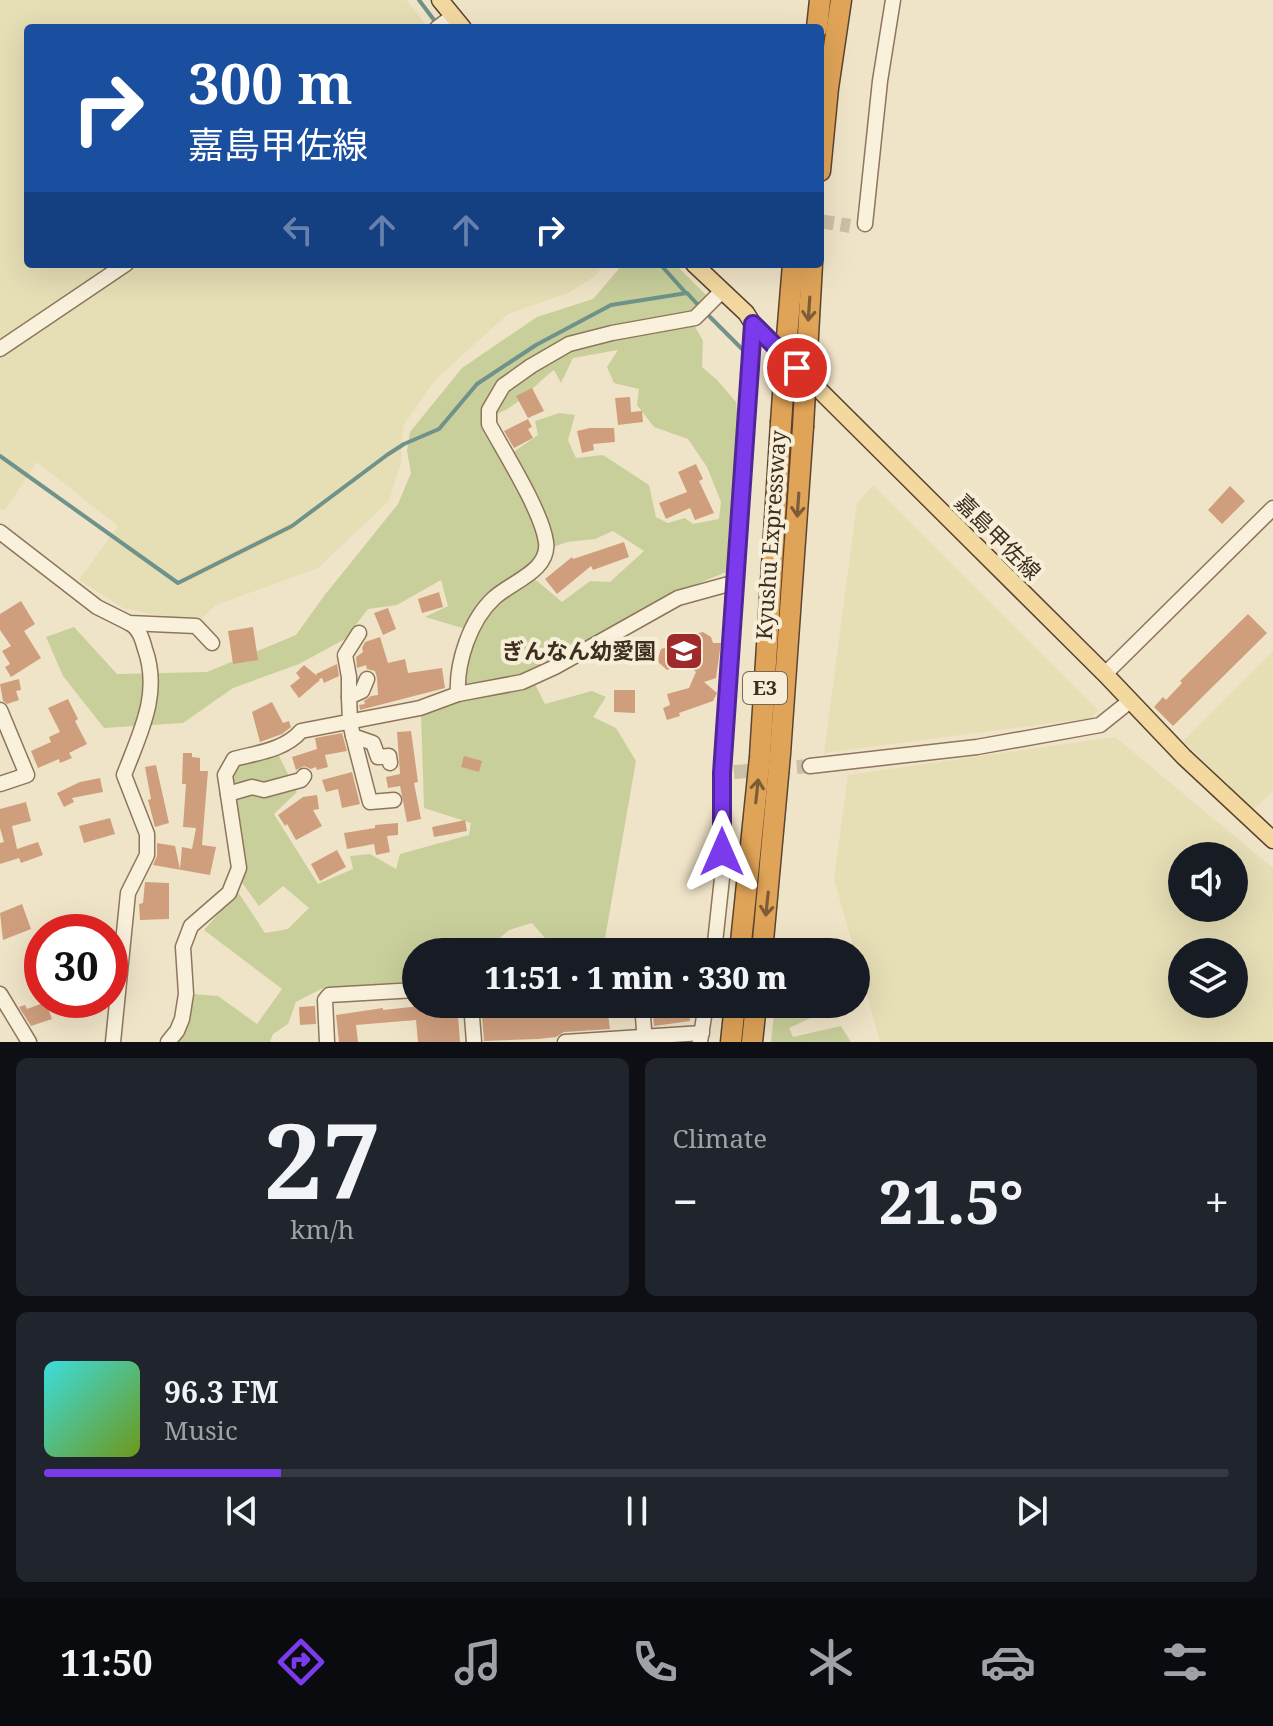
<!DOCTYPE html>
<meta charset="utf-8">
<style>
body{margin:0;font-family:"Noto Serif","Noto Sans JP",serif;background:#20242c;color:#f1f3f6;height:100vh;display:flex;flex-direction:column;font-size:30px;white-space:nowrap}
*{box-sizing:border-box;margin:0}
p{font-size:26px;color:#9ea1a6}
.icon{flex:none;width:44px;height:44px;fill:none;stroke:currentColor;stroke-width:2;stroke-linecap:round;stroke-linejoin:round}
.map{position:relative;height:1042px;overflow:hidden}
.side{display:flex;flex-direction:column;gap:16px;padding:16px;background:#0d0f14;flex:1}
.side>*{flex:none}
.hud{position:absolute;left:24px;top:24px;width:800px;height:244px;border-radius:8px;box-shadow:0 8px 32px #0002;background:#1a4fa0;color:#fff;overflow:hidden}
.tools{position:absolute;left:1168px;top:842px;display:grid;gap:16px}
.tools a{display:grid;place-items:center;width:80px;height:80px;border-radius:50%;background:#171b24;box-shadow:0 8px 32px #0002;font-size:40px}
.speed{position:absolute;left:24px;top:914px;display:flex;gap:16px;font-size:40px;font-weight:700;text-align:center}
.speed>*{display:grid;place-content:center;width:104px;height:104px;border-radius:50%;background:#171b24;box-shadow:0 8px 32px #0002;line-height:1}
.speed .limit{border:12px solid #d22;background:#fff;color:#111}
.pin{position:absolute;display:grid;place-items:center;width:68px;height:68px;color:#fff;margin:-34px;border:4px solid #fff;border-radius:50%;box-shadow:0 2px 8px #0007}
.me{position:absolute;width:88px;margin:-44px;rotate:0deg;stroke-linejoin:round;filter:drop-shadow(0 0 6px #0008)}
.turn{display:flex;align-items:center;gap:28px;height:168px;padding:0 32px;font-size:36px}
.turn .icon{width:104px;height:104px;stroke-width:2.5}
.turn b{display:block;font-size:56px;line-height:68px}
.lanes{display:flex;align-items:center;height:76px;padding:0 32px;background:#0003;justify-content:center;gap:40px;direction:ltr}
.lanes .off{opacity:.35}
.big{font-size:60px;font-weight:800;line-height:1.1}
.side .card{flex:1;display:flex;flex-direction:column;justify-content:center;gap:12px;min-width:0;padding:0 28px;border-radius:12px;background:#20242c}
.side .dial{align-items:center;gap:0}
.dial b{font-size:104px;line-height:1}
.song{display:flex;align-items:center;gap:24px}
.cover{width:96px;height:96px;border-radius:12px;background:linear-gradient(135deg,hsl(180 70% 55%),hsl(80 70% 35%))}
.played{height:8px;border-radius:4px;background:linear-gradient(90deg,#7c3aed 20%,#363941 20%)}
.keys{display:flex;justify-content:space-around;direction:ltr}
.heat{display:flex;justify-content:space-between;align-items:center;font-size:44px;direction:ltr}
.side .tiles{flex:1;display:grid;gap:16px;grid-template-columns:1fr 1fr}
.card:last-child{grid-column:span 2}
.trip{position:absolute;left:402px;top:938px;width:468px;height:80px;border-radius:40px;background:#171b24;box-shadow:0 8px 32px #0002;font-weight:800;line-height:80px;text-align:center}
.dock{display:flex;height:128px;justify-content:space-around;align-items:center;background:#090b0e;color:#9ea1a6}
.dock .icon{width:56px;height:56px}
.dock .on{color:#7c3aed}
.dock b{font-size:36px;color:#f1f3f6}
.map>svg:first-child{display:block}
.farmland{fill:#e6deb5;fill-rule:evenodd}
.green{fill:#c9cf9b;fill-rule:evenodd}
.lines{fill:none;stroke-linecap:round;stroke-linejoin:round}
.stream{stroke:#6f938a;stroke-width:4}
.building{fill:#cf9f7d}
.minor-tunnel{stroke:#ccc0a6;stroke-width:14;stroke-dasharray:14 7;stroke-linecap:butt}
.minor-casing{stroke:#8d765c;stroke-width:17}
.major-casing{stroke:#5b4430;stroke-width:19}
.highway-casing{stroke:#5b4430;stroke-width:23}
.minor{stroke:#faf1dc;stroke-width:14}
.major{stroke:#f3d9a0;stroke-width:16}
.highway{stroke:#e0a458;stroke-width:20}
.highway-bridge-casing{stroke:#5b4430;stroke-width:23;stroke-linecap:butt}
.highway-bridge{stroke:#e0a458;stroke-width:20}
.oneway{stroke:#7e5d36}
.route-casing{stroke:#51269a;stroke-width:20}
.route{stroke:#7c3aed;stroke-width:14}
.labels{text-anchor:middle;stroke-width:8;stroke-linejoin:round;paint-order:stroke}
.shield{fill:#f7eed8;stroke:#756857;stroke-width:2}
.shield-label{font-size:20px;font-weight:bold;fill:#3d2e20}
.street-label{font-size:22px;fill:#3d2e20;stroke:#f7eed8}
.poi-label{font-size:22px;font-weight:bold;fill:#3d2e20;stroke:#f7eed8;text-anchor:end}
</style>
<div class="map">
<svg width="1273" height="1042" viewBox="0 0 1273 1042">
<rect width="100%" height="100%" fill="#f0e4c8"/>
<g class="farmland">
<polygon points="0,0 407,0 428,28 28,28 28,264 604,264 595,276 568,293 508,314 435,380 403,426 401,463 389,501 318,568 216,605 200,620 170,618 123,608 79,580 118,526 37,462 5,510 0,509"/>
<polygon points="873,485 1098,710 1091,718 824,753 857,503"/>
<polygon points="1273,651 1273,791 1253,810 1183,741"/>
<path d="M1115,737L1273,868V1042H880L834,879L848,775ZM1182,856H1234V908H1182ZM1182,952H1234V1004H1182Z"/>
</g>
<g class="green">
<path d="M623,264H675L708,297L692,321L703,341L702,367L717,380L736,402L739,427L728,540L729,571L662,598L639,616L530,673L492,685L460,686L476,632L425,617L448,606L441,580L397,605L368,609L345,639L299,664L233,688L183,723L104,728L63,676L46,637L74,627L117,674L207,672L296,635L324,596L398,504L411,473L407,451L410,432L462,368L537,317L593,299ZM618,350L607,367L614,383L639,389L637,405L654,427L688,439L707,467L721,502L719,519L693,524L685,518L668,523L656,517L649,485L603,455L576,458L568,440L575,415L559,413L535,421L538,435L512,453L498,426L497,414C520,405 534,385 554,370L561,383L573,358ZM613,531L644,551L610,582L590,581L562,602L530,575L551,548L567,542L595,539Z"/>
<polygon points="535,684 545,704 592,691 606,697 593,717 616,728 636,761 603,950 600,952 557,952 532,923 509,930 483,952 416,952 416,981 323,988 296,1002 288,1024 273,1034 270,1042 171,1042 188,1025 193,994 218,996 257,1024 282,989 204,930 238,892 265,933 288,929 309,908 283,886 259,906 240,880 230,778 234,763 277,752 297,792 274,814 318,884 353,869 350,856 370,854 396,869 400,854 469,835 471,823 424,808 421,711 454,700"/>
<polygon points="775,1004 837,1004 837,1006 789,1028 793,1037 841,1026 851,1042 771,1042"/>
</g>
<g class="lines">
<g class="stream">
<polyline points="419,0 437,24"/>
<polyline points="660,264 685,292"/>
<polyline points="706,313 748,355"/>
<polyline points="0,456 178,583 292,526 387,455 404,444 439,429 477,384 536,345 611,305 687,293 700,307"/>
</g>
</g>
<g class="building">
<polygon points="532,388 544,411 528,418 516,396"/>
<polygon points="630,397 631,412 642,411 643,422 618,425 615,398"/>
<polygon points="528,419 532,427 528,429 533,438 514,448 504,431"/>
<polygon points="590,428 614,428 615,442 593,444 594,450 582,453 577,431"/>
<polygon points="696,464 703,479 699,481 714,513 695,520 690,508 666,519 659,503 687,492 678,472"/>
<polygon points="1230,486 1245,501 1222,524 1208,510"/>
<polygon points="624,542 629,557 593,570 591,566 557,594 545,579 572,557 573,559"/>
<polygon points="439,592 443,607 422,613 418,599"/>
<polygon points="21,601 35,624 24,631 41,658 11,677 5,667 10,664 2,651 11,646 0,630 0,614"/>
<polygon points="388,608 396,629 383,635 374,613"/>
<polygon points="1248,614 1267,633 1173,726 1154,707 1163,697 1166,700 1182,683 1180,681"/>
<polygon points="253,627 258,660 233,664 228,631"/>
<polygon points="703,632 711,637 713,643 721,643 716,678 704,682 717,693 713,701 679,713 680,716 667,720 663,708 670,705 667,694 689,688 696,672 685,662 667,670 657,661 661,649 671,646 676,650 694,640 694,634"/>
<polygon points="380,637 388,663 405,659 408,673 442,668 445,688 360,710 359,705 365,704 364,701 371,696 378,695 377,678 375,671 367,669 366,665 357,668 356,657 363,652 362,648 365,642"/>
<polygon points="337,664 339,676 324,683 322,678 319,679 320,680 299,698 290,686 300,678 296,673 304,665 317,676 316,674"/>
<polygon points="19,679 21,690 16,691 19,700 7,704 3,701 0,684"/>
<polygon points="614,690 635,690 635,713 614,712"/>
<polygon points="68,699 78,719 75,721 87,744 69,753 72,758 60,763 59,759 38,768 31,751 51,742 49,737 60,732 48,708"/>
<polygon points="272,702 283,723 289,721 291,727 282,734 260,742 252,712"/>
<polygon points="411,731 418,782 414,783 421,819 407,822 400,786 388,788 386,777 400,774 397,732"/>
<polygon points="342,733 347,751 325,755 328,767 317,770 316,767 311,769 304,766 296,770 292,757 317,749 315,738"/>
<polygon points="183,753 192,753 192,757 200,758 200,771 208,771 202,845 216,847 210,875 153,865 157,856 157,843 175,846 180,869 182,847 192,849 196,828 183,827 186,784 182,784"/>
<polygon points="464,756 482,761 479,772 461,767"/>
<polygon points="156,765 169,823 155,827 148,800 151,799 145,767"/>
<polygon points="352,772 360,804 342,808 338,789 326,792 322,780"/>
<polygon points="100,778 103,792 72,798 74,802 64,807 57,793 80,782"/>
<polygon points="317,795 319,809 313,810 322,826 296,840 287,824 285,826 278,815 303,797"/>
<polygon points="26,802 31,821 12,826 17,849 38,842 43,855 21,863 19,858 0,864 0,843 4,842 0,828 0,809"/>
<polygon points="110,818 115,834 84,843 79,826"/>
<polygon points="465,820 467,831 434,837 432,827"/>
<polygon points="398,823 398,835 387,836 390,852 376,855 374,844 347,849 344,833 375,828 375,825"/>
<polygon points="337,850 346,867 320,881 311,864"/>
<polygon points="145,882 169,883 169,919 140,920 139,904 143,903"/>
<polygon points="22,904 31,929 3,940 0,913"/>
<polygon points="66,1000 107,1000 107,1005 70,1015"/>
<polygon points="46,1002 52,1019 31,1026 19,1007 25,1005 27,1009"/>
<polygon points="439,1004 460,1004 461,1017 458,1017 460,1042 418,1042 416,1020 356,1025 358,1042 339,1042 336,1015 383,1008 383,1010"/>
<polygon points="481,1004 502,1004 503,1017 539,1015 538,1004 583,1004 585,1016 608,1014 610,1029 564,1032 556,1037 538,1039 484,1041"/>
<polygon points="315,1006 316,1024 300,1025 299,1007"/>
<polygon points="689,1007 690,1021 654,1026 653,1014"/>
</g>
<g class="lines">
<g class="minor-tunnel">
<polyline points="820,221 850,226"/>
<polyline points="734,772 810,766"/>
</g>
<defs>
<g id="minor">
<polyline points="437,28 453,16"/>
<polyline points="865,224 880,81 893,0"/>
<polyline points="0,349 126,264"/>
<polyline points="0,532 97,607 129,623 196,626 212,643"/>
<polyline points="1105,674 1273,508"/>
<polyline points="367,679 362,691 349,697 350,722 353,736 373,743 378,757 389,756 390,763"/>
<path d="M458,694C456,663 470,620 494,598C511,582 550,571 546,542C542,512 505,453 489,424V410L503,386L531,366L569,344L612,333L695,318L722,291"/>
<polyline points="349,697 349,677 345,655 359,633"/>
<polyline points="0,710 27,775 0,784"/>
<polyline points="353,736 370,802 394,800"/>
<polyline points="810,766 977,747 1100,725 1130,701"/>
<polyline points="228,794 252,787 264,790 301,780 304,776"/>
<polyline points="714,952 722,878 722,773 753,324"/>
<polyline points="0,994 29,1042"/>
<polyline points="471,1004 474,1042"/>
<polyline points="642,1004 645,1042"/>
<path d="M113,1042L128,893L147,855V834L124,775C140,733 161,694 145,649C142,638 139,628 129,623"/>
<path d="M168,1042L177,1031L182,1019L186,994L183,947L191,926L229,893L239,868L225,775L234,759C256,753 285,750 301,731L420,708L458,694L522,682L555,667L678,598L736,582"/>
<polyline points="327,1042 325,1000 329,995 416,990"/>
<polyline points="565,1042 702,1033"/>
<polyline points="700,1042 706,1004"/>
</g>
<g id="major">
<polyline points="440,0 463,28"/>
<polyline points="694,264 746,313 753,324 1105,674 1184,757 1273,840"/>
</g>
<g id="highway">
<polyline points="817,28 820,0"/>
<polyline points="820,171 828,88 841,0"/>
<polyline points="787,337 793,264"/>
<polyline points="807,354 812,264"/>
<polyline points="740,952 760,757 781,423"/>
<polyline points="762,952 780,754 803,427"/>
<polyline points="731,1042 735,1004"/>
<polyline points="752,1042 756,1004"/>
</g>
</defs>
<use href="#minor" class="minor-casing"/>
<use href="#major" class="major-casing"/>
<use href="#highway" class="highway-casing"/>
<use href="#minor" class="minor"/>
<use href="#major" class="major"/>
<use href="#highway" class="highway"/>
<defs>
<g id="highway-bridge">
<polyline points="781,423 787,337"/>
<polyline points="803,427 807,354"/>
</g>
</defs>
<use href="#highway-bridge" class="highway-bridge-casing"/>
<use href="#highway-bridge" class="highway-bridge"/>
</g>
<defs><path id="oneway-shaft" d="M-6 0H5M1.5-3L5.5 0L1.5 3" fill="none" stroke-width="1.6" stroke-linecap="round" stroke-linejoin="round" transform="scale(2)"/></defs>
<g class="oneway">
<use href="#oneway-shaft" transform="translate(809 309) rotate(94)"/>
<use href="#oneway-shaft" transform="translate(798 505) rotate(94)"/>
<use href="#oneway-shaft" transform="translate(757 791) rotate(-84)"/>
<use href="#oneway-shaft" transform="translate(767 904) rotate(96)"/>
</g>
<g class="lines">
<defs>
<polyline id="route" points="722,852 722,773 753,324 797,368"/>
</defs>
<use href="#route" class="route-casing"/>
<use href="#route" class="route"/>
</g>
<defs>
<symbol id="school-square" viewBox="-11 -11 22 22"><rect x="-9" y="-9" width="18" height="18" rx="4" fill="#9e2a2b" stroke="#f7eed8"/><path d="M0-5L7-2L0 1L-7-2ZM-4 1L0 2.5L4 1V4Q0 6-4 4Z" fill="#fff"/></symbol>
</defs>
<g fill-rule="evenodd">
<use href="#school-square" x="662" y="629" width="44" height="44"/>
</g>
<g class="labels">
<rect class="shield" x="743" y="672" width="44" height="32" rx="6"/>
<g class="shield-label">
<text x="765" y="695">E3</text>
</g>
<g class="street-label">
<text transform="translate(771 535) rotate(-86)" y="8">Kyushu Expressway</text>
<text transform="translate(998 537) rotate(45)" y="8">嘉島甲佐線</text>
</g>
<g class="poi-label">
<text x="656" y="659">ぎんなん幼愛園</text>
</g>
</g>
</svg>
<div class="tools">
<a><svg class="icon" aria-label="sound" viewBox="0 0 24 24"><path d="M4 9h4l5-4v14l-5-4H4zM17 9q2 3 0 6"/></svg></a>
<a><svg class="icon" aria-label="layers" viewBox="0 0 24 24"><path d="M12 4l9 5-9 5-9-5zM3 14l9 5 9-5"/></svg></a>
</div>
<div class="speed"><div class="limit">30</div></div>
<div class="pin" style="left:797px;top:368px;background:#d93025"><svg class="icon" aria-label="arrive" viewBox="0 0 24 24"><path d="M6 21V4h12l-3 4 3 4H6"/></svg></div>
<svg class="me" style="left:722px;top:852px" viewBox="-20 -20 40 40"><path d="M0-17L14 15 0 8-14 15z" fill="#7c3aed" stroke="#fff" stroke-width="4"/></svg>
<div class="trip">11:51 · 1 min · 330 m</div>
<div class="hud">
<div class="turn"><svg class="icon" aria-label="right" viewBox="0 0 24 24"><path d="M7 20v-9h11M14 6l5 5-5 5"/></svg><div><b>300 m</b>嘉島甲佐線</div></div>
<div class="lanes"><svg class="icon off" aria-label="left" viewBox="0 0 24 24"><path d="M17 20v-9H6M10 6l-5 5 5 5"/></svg><svg class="icon off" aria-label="ahead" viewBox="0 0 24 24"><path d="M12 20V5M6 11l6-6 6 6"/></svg><svg class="icon off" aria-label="ahead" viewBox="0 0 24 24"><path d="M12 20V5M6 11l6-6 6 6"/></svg><svg class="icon" aria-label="right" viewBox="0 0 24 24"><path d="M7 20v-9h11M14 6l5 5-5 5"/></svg></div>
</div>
</div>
<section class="side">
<div class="tiles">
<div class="card dial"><b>27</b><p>km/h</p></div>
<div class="card"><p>Climate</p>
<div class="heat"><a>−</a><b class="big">21.5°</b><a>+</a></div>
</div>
<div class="card">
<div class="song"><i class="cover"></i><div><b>96.3 FM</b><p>Music</p></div></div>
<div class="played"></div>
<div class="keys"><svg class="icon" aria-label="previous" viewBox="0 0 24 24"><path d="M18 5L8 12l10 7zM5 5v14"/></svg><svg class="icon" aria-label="pause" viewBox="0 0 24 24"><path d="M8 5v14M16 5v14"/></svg><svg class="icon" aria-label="next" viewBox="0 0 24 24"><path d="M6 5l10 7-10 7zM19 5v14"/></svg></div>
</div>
</div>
</section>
<nav class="dock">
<b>11:50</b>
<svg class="icon on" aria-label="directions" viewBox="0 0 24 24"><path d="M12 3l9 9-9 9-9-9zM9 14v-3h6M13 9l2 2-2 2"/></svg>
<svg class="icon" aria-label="music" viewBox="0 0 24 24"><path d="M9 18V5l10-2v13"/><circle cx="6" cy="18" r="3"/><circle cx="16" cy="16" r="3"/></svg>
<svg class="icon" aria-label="phone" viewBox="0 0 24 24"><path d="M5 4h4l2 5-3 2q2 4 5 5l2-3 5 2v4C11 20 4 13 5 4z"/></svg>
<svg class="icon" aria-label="climate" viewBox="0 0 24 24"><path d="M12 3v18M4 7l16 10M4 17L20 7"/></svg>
<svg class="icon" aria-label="car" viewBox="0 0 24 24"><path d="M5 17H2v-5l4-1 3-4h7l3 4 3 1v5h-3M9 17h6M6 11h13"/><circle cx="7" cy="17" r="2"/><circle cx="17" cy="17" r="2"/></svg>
<svg class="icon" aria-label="filters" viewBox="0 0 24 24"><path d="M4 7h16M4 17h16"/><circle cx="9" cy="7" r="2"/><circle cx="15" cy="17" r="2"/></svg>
</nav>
